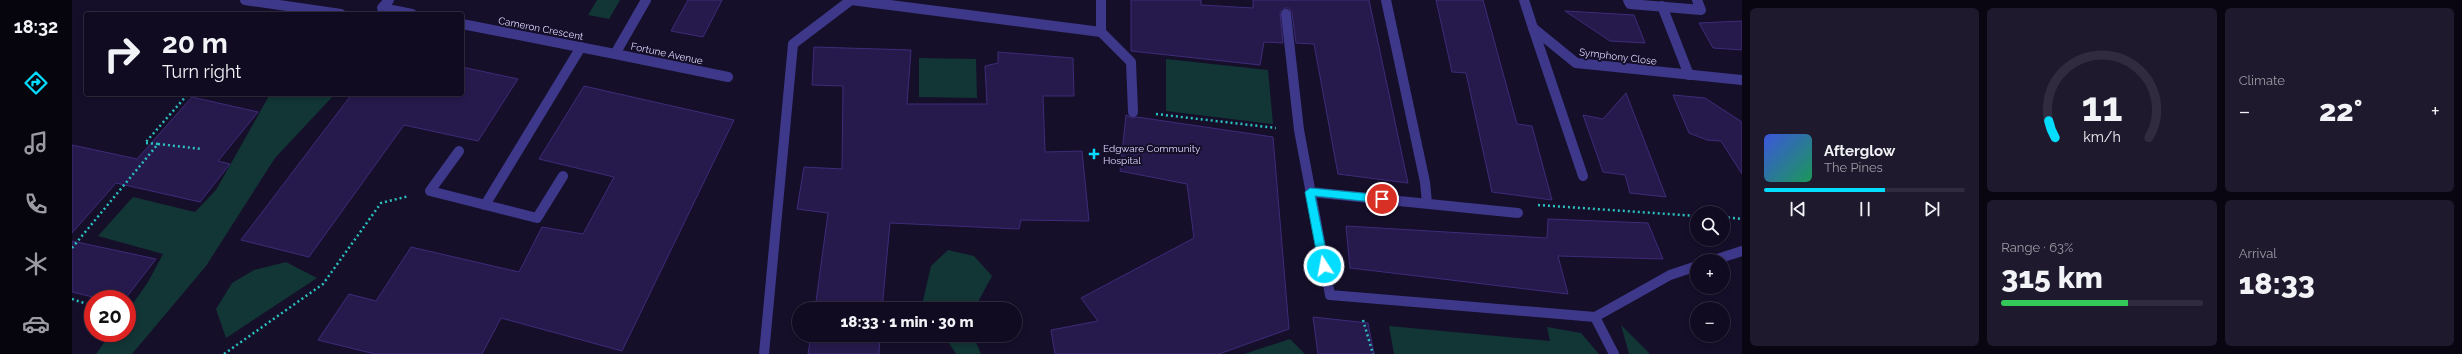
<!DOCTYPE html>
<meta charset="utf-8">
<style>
body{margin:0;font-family:Raleway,sans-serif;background:#1e192d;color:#f1f3f6;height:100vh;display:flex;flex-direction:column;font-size:15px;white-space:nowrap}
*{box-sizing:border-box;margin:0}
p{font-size:13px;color:#9c9ba5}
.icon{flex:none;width:22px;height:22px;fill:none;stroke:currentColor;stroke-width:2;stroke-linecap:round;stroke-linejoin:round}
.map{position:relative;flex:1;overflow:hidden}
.panel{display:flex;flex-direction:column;gap:8px;padding:8px;background:#090612;width:720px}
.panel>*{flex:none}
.top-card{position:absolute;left:12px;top:12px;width:380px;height:84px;border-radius:4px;box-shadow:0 2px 6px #0003,0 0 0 1px #302b3e;background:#100b20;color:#f1f3f6;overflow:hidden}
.buttons{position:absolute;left:1618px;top:206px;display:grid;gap:8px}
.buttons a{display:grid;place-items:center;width:40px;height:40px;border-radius:50%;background:#100b20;box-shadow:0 2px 6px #0003,0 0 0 1px #302b3e;font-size:20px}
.speed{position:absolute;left:12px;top:290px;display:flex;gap:8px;font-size:20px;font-weight:700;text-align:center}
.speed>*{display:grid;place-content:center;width:52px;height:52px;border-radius:50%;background:#100b20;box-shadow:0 2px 6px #0003,0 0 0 1px #302b3e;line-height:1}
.speed .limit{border:6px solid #d22;background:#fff;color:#111}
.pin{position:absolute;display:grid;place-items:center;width:34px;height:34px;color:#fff;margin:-17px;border:2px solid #fff;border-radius:50%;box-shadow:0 1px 4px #0007}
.me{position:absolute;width:44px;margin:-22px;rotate:349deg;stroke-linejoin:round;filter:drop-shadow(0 0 3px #0008)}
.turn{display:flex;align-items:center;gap:14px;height:84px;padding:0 12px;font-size:18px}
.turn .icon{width:52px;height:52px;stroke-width:2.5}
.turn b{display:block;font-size:28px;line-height:34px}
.big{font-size:30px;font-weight:800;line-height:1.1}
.panel .card{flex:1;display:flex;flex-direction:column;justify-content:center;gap:6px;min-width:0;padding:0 14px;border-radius:6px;background:#1e192d}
.panel .dial{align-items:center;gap:0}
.dial svg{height:104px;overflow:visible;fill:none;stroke:#302b3e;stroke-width:7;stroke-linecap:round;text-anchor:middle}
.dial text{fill:#f1f3f6;stroke:none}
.song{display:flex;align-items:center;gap:12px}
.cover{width:48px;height:48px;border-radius:6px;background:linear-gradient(135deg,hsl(230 70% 55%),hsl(150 70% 35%))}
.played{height:4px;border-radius:2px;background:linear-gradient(90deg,#05ddff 60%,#302b3e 60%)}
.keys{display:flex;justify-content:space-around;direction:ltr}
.heat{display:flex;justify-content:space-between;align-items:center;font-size:22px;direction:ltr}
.charge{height:6px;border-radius:3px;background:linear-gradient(90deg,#34c759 63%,#302b3e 0)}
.panel .tiles{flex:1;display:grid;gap:8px;grid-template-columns:repeat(3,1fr)}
.card:first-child{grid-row:span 2}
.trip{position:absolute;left:720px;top:302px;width:230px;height:40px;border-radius:20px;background:#100b20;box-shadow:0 2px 6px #0003,0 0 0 1px #302b3e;font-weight:800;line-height:40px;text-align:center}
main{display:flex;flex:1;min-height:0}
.menu{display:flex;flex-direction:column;width:72px;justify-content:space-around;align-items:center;background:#06040d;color:#9c9ba5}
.menu .icon{width:28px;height:28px}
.menu .current{color:#05ddff}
.menu b{font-size:18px;color:#f1f3f6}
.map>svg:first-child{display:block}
.green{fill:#123535}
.building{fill:#261a4c;stroke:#3e2b79}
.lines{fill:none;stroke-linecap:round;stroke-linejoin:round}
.path{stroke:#2ac1be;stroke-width:2.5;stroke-dasharray:2 3;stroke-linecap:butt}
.minor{stroke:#3e388b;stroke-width:10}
.route{fill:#05ddff;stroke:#0390a6}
.poi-dot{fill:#05ddff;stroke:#150f2a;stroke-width:1.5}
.labels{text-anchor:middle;stroke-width:4;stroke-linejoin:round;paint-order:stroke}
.street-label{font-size:10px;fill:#ded9ff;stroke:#150f2a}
.poi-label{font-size:10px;fill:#ded9ff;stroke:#150f2a;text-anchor:start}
</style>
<main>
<nav class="menu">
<b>18:32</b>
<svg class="icon current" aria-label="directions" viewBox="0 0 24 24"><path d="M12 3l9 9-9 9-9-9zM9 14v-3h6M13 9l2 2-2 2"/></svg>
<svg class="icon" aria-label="music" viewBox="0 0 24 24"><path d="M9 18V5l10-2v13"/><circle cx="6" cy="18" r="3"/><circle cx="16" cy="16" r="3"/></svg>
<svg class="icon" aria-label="phone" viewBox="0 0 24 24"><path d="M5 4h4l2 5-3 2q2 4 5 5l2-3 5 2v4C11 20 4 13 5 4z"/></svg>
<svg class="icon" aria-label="climate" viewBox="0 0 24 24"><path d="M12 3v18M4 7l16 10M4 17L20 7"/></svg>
<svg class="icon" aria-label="car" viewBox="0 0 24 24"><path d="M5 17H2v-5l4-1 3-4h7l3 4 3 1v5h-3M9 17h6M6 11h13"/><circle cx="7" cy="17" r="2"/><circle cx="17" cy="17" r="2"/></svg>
</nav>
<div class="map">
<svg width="1670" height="354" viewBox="0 0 1670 354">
<rect width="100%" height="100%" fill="#150f2a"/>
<g class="green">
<polygon points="525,0 548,0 537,19 516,15"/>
<polygon points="847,58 904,59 905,98 847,97"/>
<polygon points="1094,59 1196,70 1201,124 1094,111"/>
<polygon points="198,94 263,94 203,158 134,266 60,354 24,354 39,333 55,333 55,312 76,282 91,254 26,236 61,197 123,212 144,190"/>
<polygon points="876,250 902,256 920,276 902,309 849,309 859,266"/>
<polygon points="214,262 245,278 154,338 144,309 160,283 182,270"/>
<polygon points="1549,325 1578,354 1557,354"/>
<polygon points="1317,326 1478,341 1475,327 1509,333 1527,354 1322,354"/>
<polygon points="872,335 901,335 909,354 884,354"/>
<polygon points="1218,339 1233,354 1172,354"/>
</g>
<g class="building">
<polygon points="616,0 650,0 631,37 599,31"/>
<polygon points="1059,0 1129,0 1129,5 1181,8 1181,0 1297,0 1336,183 1266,174 1242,44 1224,43 1220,13 1217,8 1213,8 1208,12 1211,43 1192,42 1188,65 1059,51"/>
<polygon points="1364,0 1411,0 1445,124 1460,126 1480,200 1420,192 1394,73 1380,72"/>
<polygon points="1493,11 1562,15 1573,43 1538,41"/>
<polygon points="1670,21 1670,50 1641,48 1627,23"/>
<polygon points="742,47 839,50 835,104 915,104 913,66 926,63 926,52 1001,58 1002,96 971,96 973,152 1010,151 1017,221 949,220 947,229 818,223 810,309 743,309 756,213 725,209 732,167 770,169 771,86 740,85"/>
<polygon points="390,67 446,79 406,141 332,125 237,257 169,240 280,94 390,94"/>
<polygon points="512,86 662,120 550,351 429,318 410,354 303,354 246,340 277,294 304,301 339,247 447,272 470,227 511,234 542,177 467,159"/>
<polygon points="1554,93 1594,197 1558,193 1553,175 1531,172 1511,115 1531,119"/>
<polygon points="1601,95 1633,98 1670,122 1670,174 1649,141 1635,140 1617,133"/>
<polygon points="120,97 186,112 146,161 158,164 128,202 44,183 0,233 0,145 65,159"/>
<polygon points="1054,115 1061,118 1065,117 1201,137 1217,329 1147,354 983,354 979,330 1026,321 1009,298 1122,238 1115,184 1048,171"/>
<polygon points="1476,219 1576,223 1591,259 1486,256 1496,294 1278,268 1274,226 1475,238"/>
<polygon points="0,241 84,259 53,299 29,299 0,292"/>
<polygon points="1241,317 1296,323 1302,354 1246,354"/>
<polygon points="739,335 808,335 807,354 736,354"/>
</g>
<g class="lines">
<g class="path">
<polyline points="1084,114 1204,128"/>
<polyline points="86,144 130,149"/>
<polyline points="1466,205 1625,216"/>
<polyline points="1651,217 1670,219"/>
<polyline points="0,248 86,144 73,143 116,94"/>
<polyline points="0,299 21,306"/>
<polyline points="1291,320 1301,354"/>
<polyline points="152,354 251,284 309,203 337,196"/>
</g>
<g class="minor">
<polyline points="173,0 269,14"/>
<polyline points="317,0 310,8 340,14"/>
<polyline points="574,0 543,54 656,77"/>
<polyline points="779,0 1029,32 1029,0"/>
<polyline points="1314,0 1353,182 1355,203"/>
<polyline points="1452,0 1461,28 1504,63 1670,80"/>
<polyline points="1556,0 1558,4 1629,10 1625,0"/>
<polyline points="1590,6 1617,75"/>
<polyline points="1214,14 1227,130 1258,295 1523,317"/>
<polyline points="390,24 543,54"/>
<polyline points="1461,28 1511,176"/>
<polyline points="1029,32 1059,62 1061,112"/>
<polyline points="387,151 358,191 465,218 491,176"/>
<polyline points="1238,192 1446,213"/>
<polyline points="413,205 509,47"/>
<polyline points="1639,261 1670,251"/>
<polyline points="692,354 721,44 779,0"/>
<polyline points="1542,354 1523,317 1598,275 1625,266"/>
</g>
</g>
<polygon class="route" points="1238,188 1310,195 1314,199 1310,203 1243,196 1257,266 1252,270 1247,266 1233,192"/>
<path class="poi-dot" d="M1020 148h4v4h4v4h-4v4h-4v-4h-4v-4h4z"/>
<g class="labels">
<g class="street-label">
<text transform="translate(469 28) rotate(11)" y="4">Cameron Crescent</text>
<text transform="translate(595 53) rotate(12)" y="4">Fortune Avenue</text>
<text transform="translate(1546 56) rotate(7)" y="4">Symphony Close</text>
</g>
<g class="poi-label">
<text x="1031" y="152">Edgware Community<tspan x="1031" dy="12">Hospital</tspan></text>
</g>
</g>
</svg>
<div class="buttons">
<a><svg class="icon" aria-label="search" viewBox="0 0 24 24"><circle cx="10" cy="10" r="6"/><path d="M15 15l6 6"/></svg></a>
<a>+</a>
<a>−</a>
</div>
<div class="speed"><div class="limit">20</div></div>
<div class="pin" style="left:1310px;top:199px;background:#d93025"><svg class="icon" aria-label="arrive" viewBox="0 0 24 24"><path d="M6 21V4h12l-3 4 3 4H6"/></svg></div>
<svg class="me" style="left:1252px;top:266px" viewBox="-20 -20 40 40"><circle r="17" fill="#05ddff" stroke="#fff" stroke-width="3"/><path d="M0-11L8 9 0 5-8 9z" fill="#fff"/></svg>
<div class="trip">18:33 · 1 min · 30 m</div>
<div class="top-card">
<div class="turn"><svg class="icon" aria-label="right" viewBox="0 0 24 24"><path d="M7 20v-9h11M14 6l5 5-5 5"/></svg><div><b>20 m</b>Turn right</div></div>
</div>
</div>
<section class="panel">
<div class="tiles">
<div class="card">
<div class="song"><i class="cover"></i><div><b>Afterglow</b><p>The Pines</p></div></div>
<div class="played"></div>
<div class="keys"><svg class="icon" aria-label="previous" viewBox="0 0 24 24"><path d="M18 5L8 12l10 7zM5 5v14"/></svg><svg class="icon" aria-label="pause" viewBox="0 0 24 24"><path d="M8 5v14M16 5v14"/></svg><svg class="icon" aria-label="next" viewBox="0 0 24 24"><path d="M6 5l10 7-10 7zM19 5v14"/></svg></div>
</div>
<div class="card dial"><svg viewBox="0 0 100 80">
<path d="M14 69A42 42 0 1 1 86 69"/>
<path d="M14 69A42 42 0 0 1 9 56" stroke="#05ddff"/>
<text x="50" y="56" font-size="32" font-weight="700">11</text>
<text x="50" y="72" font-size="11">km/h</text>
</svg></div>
<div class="card"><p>Climate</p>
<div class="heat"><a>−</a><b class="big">22°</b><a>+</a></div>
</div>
<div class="card"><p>Range · 63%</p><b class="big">315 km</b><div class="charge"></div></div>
<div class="card"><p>Arrival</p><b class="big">18:33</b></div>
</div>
</section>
</main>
